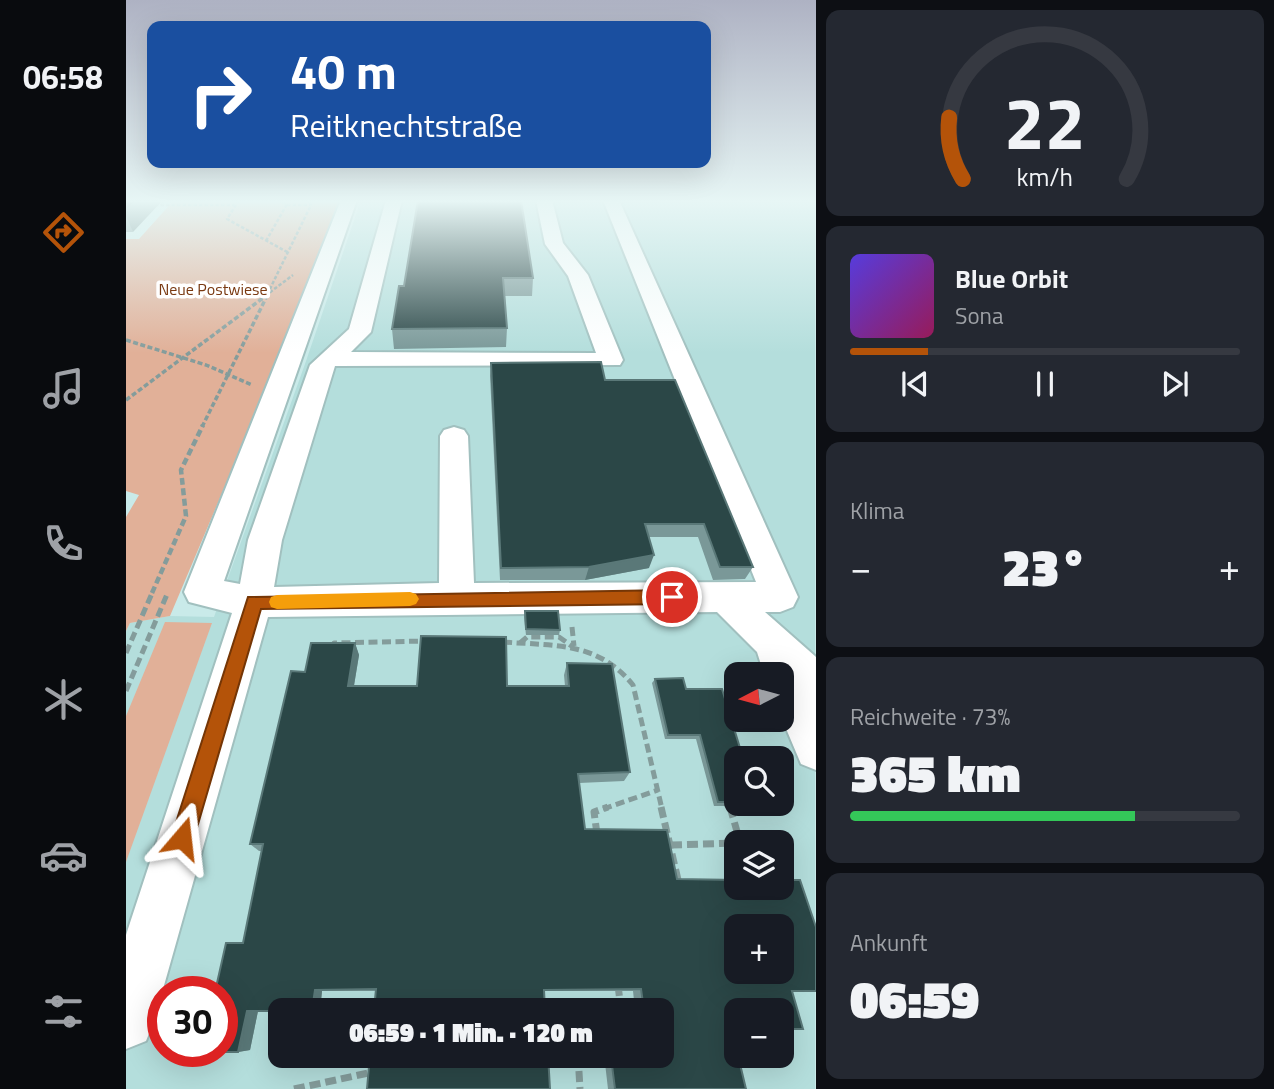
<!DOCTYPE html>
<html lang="de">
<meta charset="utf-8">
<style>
body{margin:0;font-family:"Titillium Web",sans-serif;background:#242831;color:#f1f3f6;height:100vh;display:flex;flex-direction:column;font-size:26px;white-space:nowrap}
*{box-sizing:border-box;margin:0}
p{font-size:23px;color:#9ea1a6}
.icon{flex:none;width:38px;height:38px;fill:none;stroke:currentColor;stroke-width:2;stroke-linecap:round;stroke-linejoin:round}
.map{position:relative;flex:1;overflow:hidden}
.panel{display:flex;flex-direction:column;gap:10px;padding:10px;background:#0d0f14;width:458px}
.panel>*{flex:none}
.top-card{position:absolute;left:21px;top:21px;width:564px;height:147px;border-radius:14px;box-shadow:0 7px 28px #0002;background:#1a4fa0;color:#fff;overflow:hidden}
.needle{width:46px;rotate:264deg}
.fabs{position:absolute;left:598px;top:662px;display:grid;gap:14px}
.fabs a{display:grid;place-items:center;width:70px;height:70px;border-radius:14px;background:#171b24;box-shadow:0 7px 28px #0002;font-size:35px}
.speed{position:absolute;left:21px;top:976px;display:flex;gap:14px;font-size:35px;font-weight:700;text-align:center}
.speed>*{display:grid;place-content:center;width:91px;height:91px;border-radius:50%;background:#171b24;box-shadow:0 7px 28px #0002;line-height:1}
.speed .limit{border:10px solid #d22;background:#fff;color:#111}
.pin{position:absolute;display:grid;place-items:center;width:60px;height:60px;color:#fff;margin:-30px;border:4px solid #fff;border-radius:50%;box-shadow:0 2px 7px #0007}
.me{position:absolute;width:77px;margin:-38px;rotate:17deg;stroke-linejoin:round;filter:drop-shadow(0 0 5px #0008)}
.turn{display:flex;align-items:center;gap:24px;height:147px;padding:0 28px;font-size:32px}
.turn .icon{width:91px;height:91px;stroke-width:2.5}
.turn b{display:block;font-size:49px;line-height:60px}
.big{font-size:52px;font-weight:800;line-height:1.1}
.panel .widget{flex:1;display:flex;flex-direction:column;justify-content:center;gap:10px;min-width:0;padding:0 24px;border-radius:14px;background:#242831}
.panel .dial{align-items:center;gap:0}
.dial svg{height:182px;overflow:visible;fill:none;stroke:#363941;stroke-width:7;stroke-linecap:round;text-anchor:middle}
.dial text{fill:#f1f3f6;stroke:none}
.song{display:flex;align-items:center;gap:21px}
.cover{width:84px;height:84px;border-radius:10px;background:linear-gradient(135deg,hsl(250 70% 55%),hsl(330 70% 35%))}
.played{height:7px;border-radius:4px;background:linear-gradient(90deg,#b45309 20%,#363941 20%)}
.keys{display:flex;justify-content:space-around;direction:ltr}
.heat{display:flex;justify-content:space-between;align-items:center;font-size:38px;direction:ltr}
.charge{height:10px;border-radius:5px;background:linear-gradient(90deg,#34c759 73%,#363941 0)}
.trip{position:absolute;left:142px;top:998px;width:406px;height:70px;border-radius:14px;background:#171b24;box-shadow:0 7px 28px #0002;font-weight:800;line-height:70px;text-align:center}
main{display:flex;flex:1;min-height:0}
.dock{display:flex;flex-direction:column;width:126px;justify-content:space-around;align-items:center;background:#090b0e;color:#9ea1a6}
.dock .icon{width:49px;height:49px}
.dock .selected{color:#b45309}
.dock b{font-size:32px;color:#f1f3f6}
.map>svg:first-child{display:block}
.built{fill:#b4dedc;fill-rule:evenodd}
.green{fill:#e1b098}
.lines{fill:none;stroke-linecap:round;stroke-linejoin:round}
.minor-casing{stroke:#a1c0bf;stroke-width:4}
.path-far4{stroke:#849c9b;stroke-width:2.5;stroke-dasharray:3.5 2;stroke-linecap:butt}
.path-far3{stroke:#849c9b;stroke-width:3.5;stroke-dasharray:5 2.5;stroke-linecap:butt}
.path-far2{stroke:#849c9b;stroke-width:4.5;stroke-dasharray:7 3.5;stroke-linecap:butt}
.path-far1{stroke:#849c9b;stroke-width:5;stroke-dasharray:9 4.5;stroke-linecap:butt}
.path{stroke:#849c9b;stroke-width:7;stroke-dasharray:11 5;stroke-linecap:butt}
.minor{fill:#fff;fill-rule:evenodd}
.wall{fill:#7a9898}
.shaded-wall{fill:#5a7878}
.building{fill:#2b4747;stroke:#5a7878;stroke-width:2;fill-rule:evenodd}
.route{fill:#b45309;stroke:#753606;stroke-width:2}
.slow{fill:#f59e0b}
.labels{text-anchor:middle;stroke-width:7;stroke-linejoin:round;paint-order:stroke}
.far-park-label{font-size:16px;fill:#793911;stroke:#fff}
</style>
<main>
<nav class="dock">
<b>06:58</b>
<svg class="icon selected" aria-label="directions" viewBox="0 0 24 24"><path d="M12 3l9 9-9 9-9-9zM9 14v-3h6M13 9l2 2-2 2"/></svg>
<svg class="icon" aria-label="music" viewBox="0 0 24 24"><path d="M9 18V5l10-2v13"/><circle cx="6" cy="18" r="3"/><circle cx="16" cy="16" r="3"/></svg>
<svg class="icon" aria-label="phone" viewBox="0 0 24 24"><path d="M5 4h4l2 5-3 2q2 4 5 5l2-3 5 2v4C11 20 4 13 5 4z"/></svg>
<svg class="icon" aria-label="climate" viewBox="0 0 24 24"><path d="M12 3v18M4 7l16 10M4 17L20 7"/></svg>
<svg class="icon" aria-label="car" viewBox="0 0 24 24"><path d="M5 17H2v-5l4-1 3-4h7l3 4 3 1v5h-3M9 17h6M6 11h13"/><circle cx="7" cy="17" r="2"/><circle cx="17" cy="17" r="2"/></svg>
<svg class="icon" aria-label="filters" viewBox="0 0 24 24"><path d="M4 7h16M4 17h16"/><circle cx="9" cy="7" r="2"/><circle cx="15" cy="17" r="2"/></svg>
</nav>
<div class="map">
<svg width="690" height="1089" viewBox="0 0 690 1089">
<rect width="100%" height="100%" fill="#c9eae9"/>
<path class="built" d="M235,200H689V1089H0V631L4,623L44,616L88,617L179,364ZM611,674H656V719H611ZM611,758H656V803H611ZM611,842H656V887H611ZM611,926H656V971H611ZM37,992H96V1052H37ZM154,1010H536V1055H154ZM611,1010H656V1055H611Z"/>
<g class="green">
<polygon points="48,200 216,200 141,387 44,616 4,623 0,631 0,517 13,495 0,491 0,239 13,239"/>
<polygon points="39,622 86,623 0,862 0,716"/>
</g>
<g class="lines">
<defs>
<polygon id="minor" points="215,200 231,200 98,581 114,584 122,540 184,365 223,329 260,200 276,200 245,332 225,352 470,353 442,276 419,244 410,200 426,200 437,243 462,275 497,360 494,365 209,366 156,540 148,587 313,583 314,436 318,430 328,427 338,430 342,436 348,583 630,582 477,200 493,200 672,597 667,607 654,612 639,612 690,657 690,770 675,764 656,719 656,674 638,674 631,652 591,612 142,617 28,1021 20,1041 0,1049 0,935 106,613 63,602 58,592"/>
</defs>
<use href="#minor" class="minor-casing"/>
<g class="path-far4">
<polyline points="113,200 101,219 163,253"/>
<polyline points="29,205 110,205"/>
<polyline points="161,205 184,205"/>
<polyline points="140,241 161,204 152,200"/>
<polyline points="135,299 167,275"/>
<polyline points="139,299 185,205 183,200"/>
</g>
<g class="path-far3">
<polyline points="0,340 80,365 126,385"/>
<polyline points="0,400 137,298"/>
<polyline points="76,427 140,298"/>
</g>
<polyline class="path-far2" points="26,593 60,516 55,470 77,425"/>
<g class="path-far1">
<polyline points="446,627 448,646"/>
<path d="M377,642C429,646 471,641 507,685L536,809"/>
<polyline points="394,643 401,637 433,637 447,647"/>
<polyline points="208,649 208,643 298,641"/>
<polyline points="0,653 27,591"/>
<polyline points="0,691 42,592"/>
<polyline points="603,802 605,809"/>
<polyline points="477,809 532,790"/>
</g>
<g class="path">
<polyline points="535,807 553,884"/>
<polyline points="604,807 614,842"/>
<polyline points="471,834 468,812 482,807"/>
<polyline points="545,845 611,843"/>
<polyline points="492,985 495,1010"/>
<polyline points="452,1055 454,1089"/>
<polyline points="168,1089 247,1072"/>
</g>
<use href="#minor" class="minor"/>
</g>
<g class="wall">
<polygon points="0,200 7,232 0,232"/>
<polygon points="292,200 407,278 406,296 379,296 381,328 380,347 268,349 266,329 278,286"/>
<polygon points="365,363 479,380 627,567 619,579 587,580 572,537 523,537 523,568 459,580 374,580 364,376"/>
<polygon points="399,611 434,630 433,635 400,635 398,617"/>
<polygon points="229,643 233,655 228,686 439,686 438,675 441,663 504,772 498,781 453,783 459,829 551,879 690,927 690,992 666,992 611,1010 614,1064 620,1089 482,1089 479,1063 517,1062 516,1055 536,1055 536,1010 509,1010 507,991 196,991 194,1010 154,1010 132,1011 124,1050 112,1052 117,943 136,851 133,851 124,844 179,672"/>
<polygon points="529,679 560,689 611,758 611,803 629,803 626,806 588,806 570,739 539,739 526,683"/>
</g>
<g class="shaded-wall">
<polygon points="11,200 37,200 7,232 0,216 0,211"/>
<polygon points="528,555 523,568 459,580 463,567"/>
<polygon points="229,643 233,655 226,697 222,686"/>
<polygon points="189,990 196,991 194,1010 186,1010"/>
<polygon points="121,1011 132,1011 124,1050 112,1052"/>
</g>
<g class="building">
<polygon points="0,200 11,200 0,211"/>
<polygon points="292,200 395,200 407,278 377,278 381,328 266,329 273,286 278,286"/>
<polygon points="475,362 479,380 549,380 627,567 594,567 578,524 519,524 528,555 463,567 375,568 365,363"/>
<polygon points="399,611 432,611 434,630 400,629"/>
<path d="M295,636L380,637L381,686H443L441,663L486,664L504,772L452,774L459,829L541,830L551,879L611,880V887H656V880H674L690,927V991H666L677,1029H656V1010H611V1055H634L637,1066L614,1064L620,1089H489L486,1065H526L525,1055H536V1010H518L515,989L418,990L419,1010H248L250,989L189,990L186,1010H154V1011H121L112,1052H75H96V992H89L100,943H117L137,844H124L165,671L179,672L185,643H229L222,686H291ZM611,926H656V971H611Z"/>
<polygon points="557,678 560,689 596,689 617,758 611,758 611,802 592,802 574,735 542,735 529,679"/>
<polygon points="244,1055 422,1055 424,1089 241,1089"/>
</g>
<linearGradient id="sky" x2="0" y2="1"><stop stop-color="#aeb2c3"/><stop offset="0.57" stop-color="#e7f6f5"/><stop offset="1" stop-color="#e7f6f5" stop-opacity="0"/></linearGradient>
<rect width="690" height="353" fill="url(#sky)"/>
<polygon class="route" points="546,590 552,592 554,597 552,602 546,604 135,609 68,838 64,846 56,849 48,846 45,838 122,597"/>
<polygon class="slow" points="284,592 290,594 293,599 290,604 284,606 151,609 145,607 143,602 145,597 151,595"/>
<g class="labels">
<g class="far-park-label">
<text x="87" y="295">Neue Postwiese</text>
</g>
</g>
</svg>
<div class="fabs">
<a><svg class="needle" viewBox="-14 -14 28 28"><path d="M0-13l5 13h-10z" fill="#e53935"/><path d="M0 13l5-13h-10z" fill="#9ea1a6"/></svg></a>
<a><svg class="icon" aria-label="search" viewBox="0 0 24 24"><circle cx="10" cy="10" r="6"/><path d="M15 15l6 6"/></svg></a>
<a><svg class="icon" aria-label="layers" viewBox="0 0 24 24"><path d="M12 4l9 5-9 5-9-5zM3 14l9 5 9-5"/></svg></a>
<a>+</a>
<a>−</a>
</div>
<div class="speed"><div class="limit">30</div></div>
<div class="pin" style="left:546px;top:597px;background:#d93025"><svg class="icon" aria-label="arrive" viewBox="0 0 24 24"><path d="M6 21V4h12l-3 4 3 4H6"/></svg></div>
<svg class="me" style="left:56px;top:838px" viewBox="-20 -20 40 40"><path d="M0-17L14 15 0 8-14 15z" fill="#b45309" stroke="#fff" stroke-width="4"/></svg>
<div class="trip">06:59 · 1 Min. · 120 m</div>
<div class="top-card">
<div class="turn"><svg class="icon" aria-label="right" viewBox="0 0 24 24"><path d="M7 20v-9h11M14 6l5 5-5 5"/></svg><div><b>40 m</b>Reitknechtstraße</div></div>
</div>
</div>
<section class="panel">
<div class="widget dial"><svg viewBox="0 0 100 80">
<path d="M14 69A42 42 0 1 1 86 69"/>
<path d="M14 69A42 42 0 0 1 8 42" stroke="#b45309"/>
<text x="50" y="56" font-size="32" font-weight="700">22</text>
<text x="50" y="72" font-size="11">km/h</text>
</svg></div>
<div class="widget">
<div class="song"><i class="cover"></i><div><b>Blue Orbit</b><p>Sona</p></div></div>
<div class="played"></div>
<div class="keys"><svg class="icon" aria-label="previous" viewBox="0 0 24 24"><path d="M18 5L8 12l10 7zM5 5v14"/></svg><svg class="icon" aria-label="pause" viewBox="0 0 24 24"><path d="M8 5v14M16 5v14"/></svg><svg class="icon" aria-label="next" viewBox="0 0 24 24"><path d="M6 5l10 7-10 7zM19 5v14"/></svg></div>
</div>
<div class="widget"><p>Klima</p>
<div class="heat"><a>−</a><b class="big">23°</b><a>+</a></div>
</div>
<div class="widget"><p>Reichweite · 73%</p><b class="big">365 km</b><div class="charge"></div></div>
<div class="widget"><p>Ankunft</p><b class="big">06:59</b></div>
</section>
</main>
